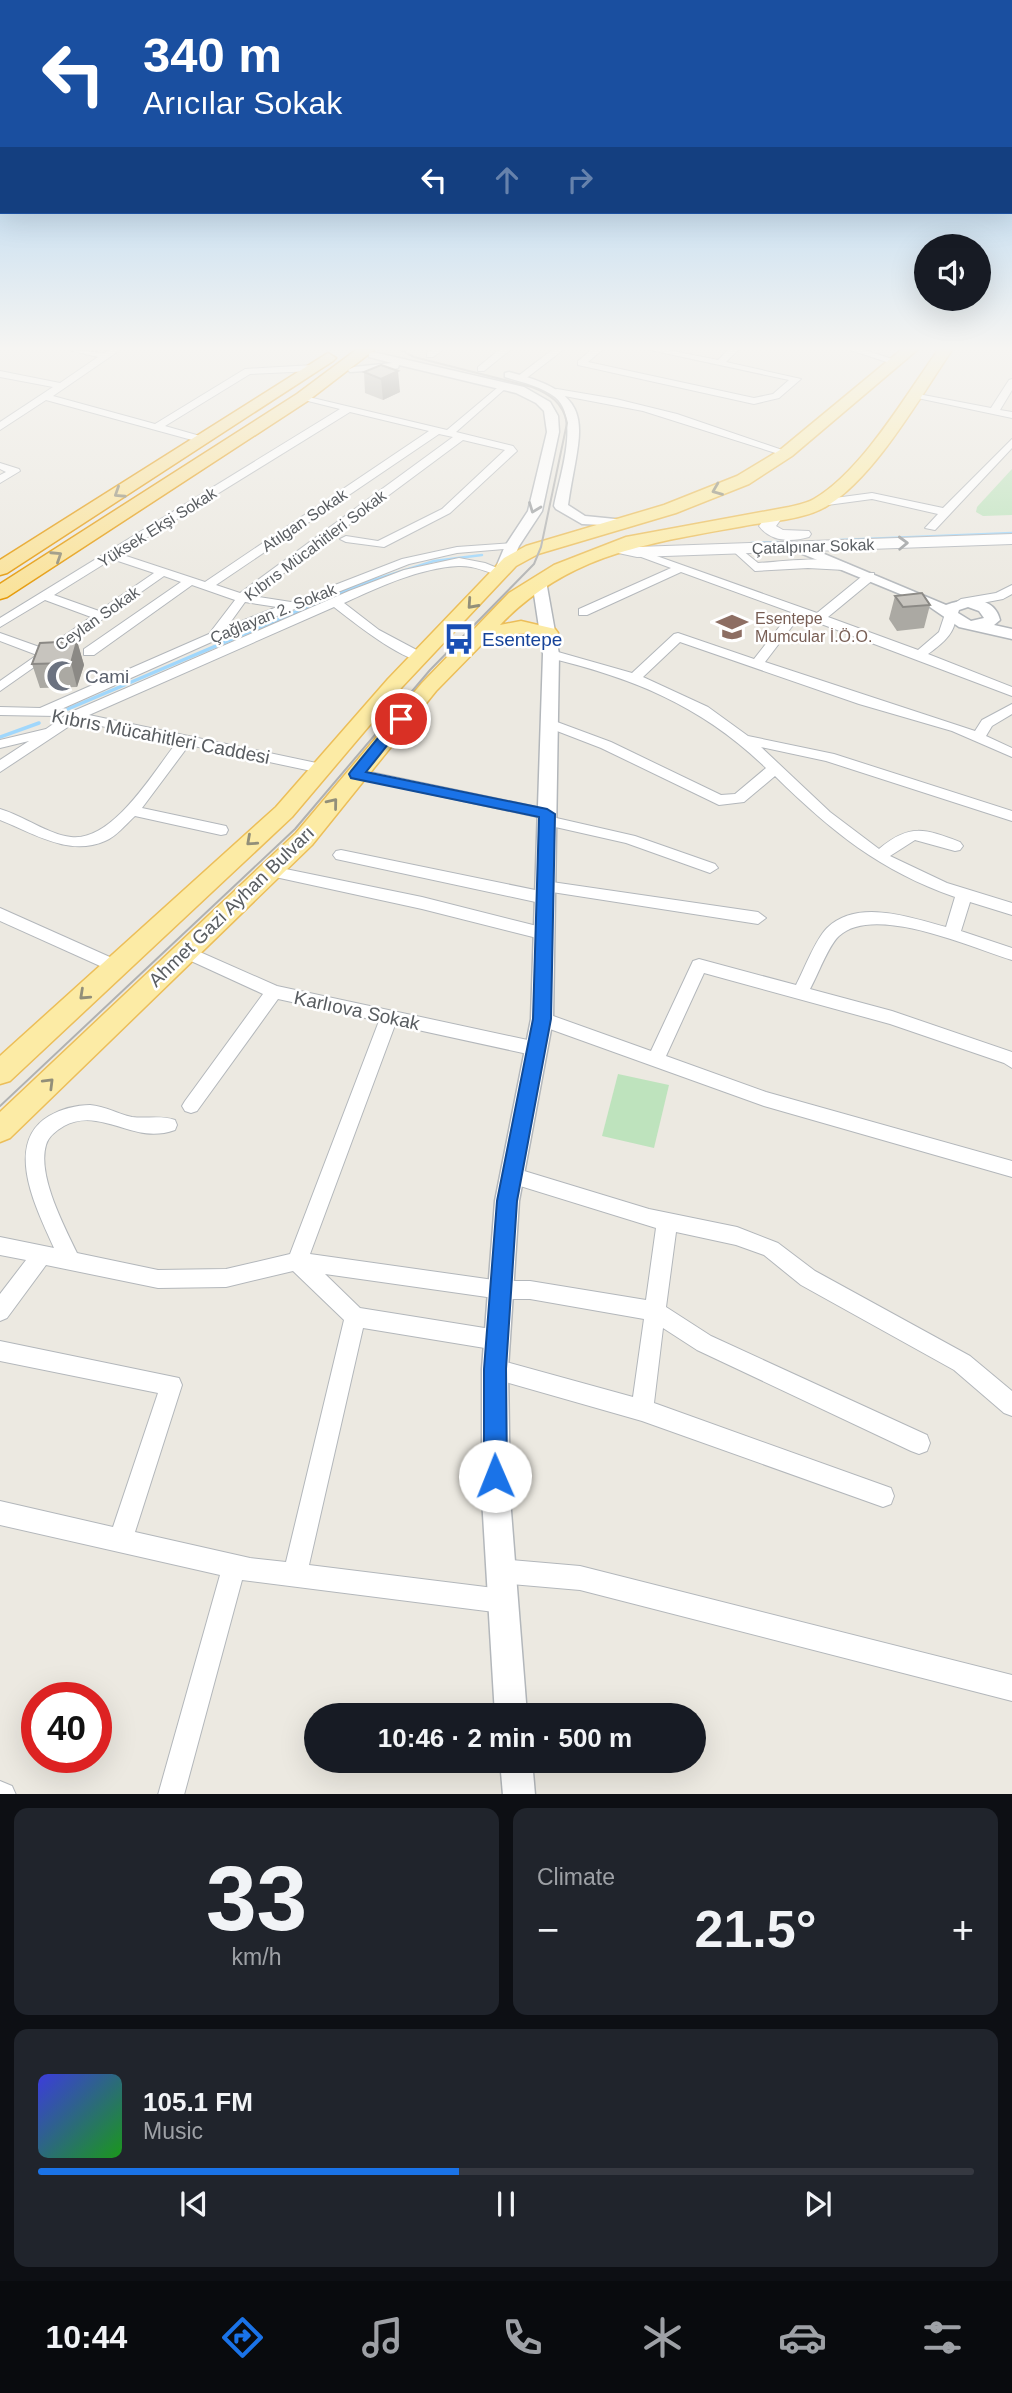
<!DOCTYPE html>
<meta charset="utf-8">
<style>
body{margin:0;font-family:Arial,sans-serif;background:#20242c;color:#f1f3f6;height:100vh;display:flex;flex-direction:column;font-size:26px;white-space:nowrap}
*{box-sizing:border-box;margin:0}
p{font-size:23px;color:#9ea1a6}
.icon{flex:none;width:38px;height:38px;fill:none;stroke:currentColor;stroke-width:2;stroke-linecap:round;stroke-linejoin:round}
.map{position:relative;height:1794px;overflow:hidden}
.details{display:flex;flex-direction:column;gap:14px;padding:14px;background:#0d0f14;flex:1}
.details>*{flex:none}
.top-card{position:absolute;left:0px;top:0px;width:1013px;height:214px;box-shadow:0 7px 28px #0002;background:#1a4fa0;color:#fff;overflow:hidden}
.tools{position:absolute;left:914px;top:234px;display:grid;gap:14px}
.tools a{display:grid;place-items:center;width:77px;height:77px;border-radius:50%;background:#171b24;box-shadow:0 7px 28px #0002;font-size:35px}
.speed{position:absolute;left:21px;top:1682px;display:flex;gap:14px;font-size:35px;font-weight:700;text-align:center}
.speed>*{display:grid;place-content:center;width:91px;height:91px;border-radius:50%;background:#171b24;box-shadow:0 7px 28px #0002;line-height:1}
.speed .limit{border:10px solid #d22;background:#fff;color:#111}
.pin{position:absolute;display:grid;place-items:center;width:60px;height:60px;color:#fff;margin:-30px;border:4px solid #fff;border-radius:50%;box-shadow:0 2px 7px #0007}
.me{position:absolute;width:77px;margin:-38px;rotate:359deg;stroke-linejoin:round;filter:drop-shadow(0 0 5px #0008)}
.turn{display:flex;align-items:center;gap:24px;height:147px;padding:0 28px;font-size:32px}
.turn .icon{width:91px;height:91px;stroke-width:2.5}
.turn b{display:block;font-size:49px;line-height:60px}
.lanes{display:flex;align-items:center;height:66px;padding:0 28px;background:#0003;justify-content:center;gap:35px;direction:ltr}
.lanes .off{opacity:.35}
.big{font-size:52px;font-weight:600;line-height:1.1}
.details .tile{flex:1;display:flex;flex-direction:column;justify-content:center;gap:10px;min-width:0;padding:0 24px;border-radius:14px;background:#20242c}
.details .dial{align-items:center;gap:0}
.dial b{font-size:91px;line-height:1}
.song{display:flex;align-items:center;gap:21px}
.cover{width:84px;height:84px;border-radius:10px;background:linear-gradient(135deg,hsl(240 70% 55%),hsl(120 70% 35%))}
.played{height:7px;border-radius:4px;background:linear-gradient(90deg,#1a73e8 45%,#363941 45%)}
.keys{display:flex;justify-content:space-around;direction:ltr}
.heat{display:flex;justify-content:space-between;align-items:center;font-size:38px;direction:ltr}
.details .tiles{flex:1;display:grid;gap:14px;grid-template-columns:1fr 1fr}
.tile:last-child{grid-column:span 2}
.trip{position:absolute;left:304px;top:1703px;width:402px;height:70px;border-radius:35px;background:#171b24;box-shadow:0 7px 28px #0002;font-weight:600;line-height:70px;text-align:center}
.menu{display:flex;height:112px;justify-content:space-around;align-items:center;background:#090b0e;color:#9ea1a6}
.menu .icon{width:49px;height:49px}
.menu .selected{color:#1a73e8}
.menu b{font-size:32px;color:#f1f3f6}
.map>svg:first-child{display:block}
.green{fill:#bee3bd}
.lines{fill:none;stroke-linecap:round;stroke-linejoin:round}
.stream-far1{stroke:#a0d7fc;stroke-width:2.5}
.stream{stroke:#a0d7fc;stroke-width:3.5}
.minor-casing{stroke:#b3b7bb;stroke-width:2}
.tertiary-casing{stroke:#b3b7bb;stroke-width:3}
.secondary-casing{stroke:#b4b8bd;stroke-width:2}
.primary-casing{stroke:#ecbe59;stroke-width:3}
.trunk-casing{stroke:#e59907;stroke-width:3}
.minor{fill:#fff;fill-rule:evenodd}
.tertiary{fill:#fff;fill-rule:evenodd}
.secondary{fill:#fff;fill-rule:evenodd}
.primary{fill:#fceba5;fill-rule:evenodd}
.trunk{fill:#fae298;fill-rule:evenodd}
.tram{stroke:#b0b1b1;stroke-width:2}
.wall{fill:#aba9a3}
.shaded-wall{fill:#8b8985}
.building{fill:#c7c4be;stroke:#8b8985;stroke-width:2}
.oneway{stroke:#928f79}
.oneway2{stroke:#918c74}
.oneway3{stroke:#9b9ea0}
.route{fill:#1a73e8;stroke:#114b97;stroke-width:2}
.labels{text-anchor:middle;stroke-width:5;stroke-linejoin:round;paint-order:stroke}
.far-street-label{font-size:16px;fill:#595d61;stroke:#fff}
.far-education-label{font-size:16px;fill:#785e54;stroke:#fff;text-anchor:start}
.transit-label{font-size:19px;fill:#164399;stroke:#fff;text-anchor:start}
.worship-label{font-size:19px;fill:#5b616d;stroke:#fff;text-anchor:start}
.street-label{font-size:19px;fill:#595d61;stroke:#fff}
</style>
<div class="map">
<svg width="1012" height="1795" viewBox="0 0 1012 1795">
<rect width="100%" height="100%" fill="#ece9e1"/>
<g class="green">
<polygon points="1012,469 1012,515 983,516 976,512 977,507"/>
<polygon points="618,1074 669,1085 654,1148 602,1136"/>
</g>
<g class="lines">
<g class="stream-far1">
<polyline points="839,540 1012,533"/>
<polyline points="751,543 778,542"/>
<polyline points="364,583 434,561 482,555"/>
</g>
<g class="stream">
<polyline points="68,709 368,581"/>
<polyline points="0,737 39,723"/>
</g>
<defs>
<g id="minor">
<polygon points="69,350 104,353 109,350 120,350 53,396 155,424 245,369 313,365 318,368 313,371 250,374 165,426 207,438 207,442 203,443 46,400 0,430 0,422 53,387 0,377 0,371 60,383 98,357"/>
<polygon points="432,350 443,350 433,357 427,357 427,353"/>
<polygon points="499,350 510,350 484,371 478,371 478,367"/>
<polygon points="552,350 563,350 524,380 518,380 518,376"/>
<polygon points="591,350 602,350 588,362 754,398 773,394 789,380 650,350 668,350 718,360 728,350 738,350 726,362 801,379 779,398 754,404 578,365 578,361"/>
<polygon points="850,350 865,350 901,362 896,365"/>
<polygon points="1012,379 1012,390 1000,410 1012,412 1012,418 908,396 913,393 991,408 1009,380"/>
<path d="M503,383L506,384V388L456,432L513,446L517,451L450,513L384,547L346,542L340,539L346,536L378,541L442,509L505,450L463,440L253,596L291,602L402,559L457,547L512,543L518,546L516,548L457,553L409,564L216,640L57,711V716L0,715V707L40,708L209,634L235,600L192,585L94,655H84V649L181,582L164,576L0,691V681L37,655L0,641V633L45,649L91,617L45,600L0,627V618L340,409L300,399V395L447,430ZM350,412L429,431L205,582L120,554ZM439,434L453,437L240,593L216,585ZM112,559L154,573L99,611L54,595ZM245,602L277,607L227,627Z"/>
<polygon points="557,389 616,399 677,414 791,453 782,455 643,411 554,394 554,390"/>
<polygon points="1012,439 1012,448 935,530 925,528 938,514 872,499 820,506 814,503 820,500 872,493 943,508"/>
<polygon points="0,463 19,469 20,471 0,483 0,475 6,472 0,469"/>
<path d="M737,546L758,563C779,562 834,554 851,566L845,570L808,568L755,571L733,551L731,549Z"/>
<path d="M637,549L817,613L866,573H874V579L828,617L918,650L939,632L946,611H954C960,630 942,644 928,654L1012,687V696L800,616L765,662L975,731L982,720L1012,704V714L992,726L986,736L1012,748V757L952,731L859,704L680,642L643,677L708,707L748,736L834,754L1012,811V821L826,761L761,747L830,812L879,849C910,823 925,829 960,842L963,846L960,850L955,851L915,840L890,856L947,883L1012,903V915L970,902L961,931L1012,948V960C972,948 874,903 839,936C828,946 818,975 810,989L892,1011L1012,1052V1068L1004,1063L890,1024L704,973L666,1056L766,1092L1012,1161V1177L764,1106L536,1024L533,1019L536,1014L542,1012L651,1051L693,961L699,959L796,985C804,970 815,940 827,928C858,898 911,918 946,927L955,897C880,871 831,831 775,776L744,802L719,805L601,748L544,726L542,723L544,720L549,719L611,742L721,795L735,794L766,768C701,705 633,678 546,657L545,654L551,650L632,673L674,634L678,633L754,659L791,612L681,572L587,615H579V609L671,568L633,554L631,552Z"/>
<path d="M459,558L485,563L507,572L501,576C487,572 473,565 458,566C420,568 379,587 344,603L379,630L426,655V661C405,664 351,620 334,607L89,715L326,765L328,768L321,773L189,745L142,808L226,826L228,830L226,834L221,835L135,816C126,824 116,837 105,841C69,857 33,833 0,820V809C24,816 47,834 71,837C113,842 154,771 177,742L77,721L0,772V760L29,741L0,748V740L46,729L69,713L349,591L404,570Z"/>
<polygon points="1012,585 1012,594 1003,599 961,607 955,603 961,599 996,593"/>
<polygon points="356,769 547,809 552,811 554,814 552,817 635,836 715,864 718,868 710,873 626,843 542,824 540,821 542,818 351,777 349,774 351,771"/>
<polygon points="341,850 545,892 553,898 545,904 336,859 333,855 336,851"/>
<polygon points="271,866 422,897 545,928 551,930 553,934 551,938 545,940 422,909 266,875 263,871"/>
<polygon points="545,881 758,912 766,918 758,924 539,890 537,886"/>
<polygon points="0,908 121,962 123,966 121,970 109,970 0,921"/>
<path d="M184,945L277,986L537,1042L543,1044L546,1049L543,1054L537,1056L395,1025L310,1254L501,1281H530L646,1300L656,1228L504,1181L501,1175L504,1169L511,1167L649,1209L737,1227L778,1243L815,1271L970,1356L1012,1391V1416L1004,1413L954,1370L801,1285L764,1255L736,1245L676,1232L666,1307L711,1336L927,1435L930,1443L927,1451L919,1454L911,1451L697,1350L663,1328L654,1403L891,1488L894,1496L891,1504L883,1507L642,1421L495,1379L487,1376L484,1369L487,1362L495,1359L633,1397L644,1319L530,1299H501L325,1274L360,1308L497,1330L504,1333L508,1340L504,1347L497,1350L363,1328L309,1565L502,1589L511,1592L514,1601L511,1610L502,1613L242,1580L184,1795H158L220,1575L0,1525V1501L113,1527L158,1393L0,1361V1341L179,1378L182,1385L135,1532L250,1558L286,1562L344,1320L293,1271L226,1287L158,1288L46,1265L7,1318L0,1321V1294L26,1260L0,1255V1237L54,1248C38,1212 2,1144 49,1116C61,1109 77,1105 90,1105C105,1106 118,1114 132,1117C146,1119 161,1115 175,1120L177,1125L175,1130C144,1141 124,1125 96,1121C85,1119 73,1121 64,1126C57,1130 48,1137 46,1145C37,1175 64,1226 77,1253L158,1270L226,1269L290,1254L379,1021L278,999L197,1111L191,1113L185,1111L182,1106L185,1101L263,994L178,955L176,951L178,947Z"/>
<polygon points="500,1559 580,1566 1012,1675 1012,1701 580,1590 500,1583 492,1579 488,1571 492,1563"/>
<polygon points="0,1781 12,1786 16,1795 0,1795"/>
</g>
<g id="tertiary">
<polygon points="373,352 524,387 550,402 558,416 559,432 542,511 519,546 506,575 501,576 494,572 505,546 528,511 547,432 544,411 536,403 516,393 399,365 398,368 394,369 350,372 348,370 354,367 392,363 369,357 369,353"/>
<path d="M509,372C603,396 579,427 568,505L585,516L625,520V526L582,524L556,509L554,506C559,478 581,418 555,397C541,386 521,382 505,377V373Z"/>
<path d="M798,543L946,605C965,598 994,595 1000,620L994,625L1012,629V639L959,627L927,605L793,550V544ZM968,607L979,611L984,618L971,621L958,613L959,610Z"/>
<polygon points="539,577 546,581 559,654 553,1019 519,1201 508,1369 510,1498 527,1715 495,1715 482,1498 482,1369 495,1201 531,1019 543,654 532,581"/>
<polygon points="500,1760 532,1760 535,1795 503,1795"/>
</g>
<g id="secondary">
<path d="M776,510L784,515L776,526L783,530L809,531L811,534L809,537C791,542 771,542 759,526L770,512Z"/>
<polygon points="1012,534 1012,544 637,557 609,551 607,547 615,542 637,547"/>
</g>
<g id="primary">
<polygon points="901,350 917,350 792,456 749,484 676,513 538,554 516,566 402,687 292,817 10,1081 0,1084 0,1056 276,807 388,679 504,558 526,546 664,505 737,476 780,450"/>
<path d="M938,350H952C920,397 875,477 827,506C804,520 770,521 744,526C651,543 569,553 500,625L521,621L555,629L558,633L555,637L548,639L521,633L486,640L436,691L312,845L10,1138L0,1142V1112L296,833L422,683L509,593L554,565L626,537L789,507C797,505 807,503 814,499C862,471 906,395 938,350Z"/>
</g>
<g id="trunk">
<polygon points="356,350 374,350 309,400 7,597 0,599 0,584 297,394"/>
<polygon points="328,353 336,358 333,361 7,573 0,575 0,560"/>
</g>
</defs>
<use href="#minor" class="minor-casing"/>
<use href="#tertiary" class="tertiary-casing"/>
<use href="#secondary" class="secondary-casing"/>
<use href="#primary" class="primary-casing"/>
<use href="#trunk" class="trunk-casing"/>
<use href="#minor" class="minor"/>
<use href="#tertiary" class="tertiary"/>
<use href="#secondary" class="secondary"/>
<use href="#primary" class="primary"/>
<use href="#trunk" class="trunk"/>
<path class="tram" d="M0,1106L295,829L430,670L534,564L541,547L567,423C563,403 550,394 532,387L414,357L401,350"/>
</g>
<g class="wall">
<polygon points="381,365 400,392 383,400 365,393 364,372"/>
<polygon points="895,596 930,605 924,628 897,631 889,619"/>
<polygon points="77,641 84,665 77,687 40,688 32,664"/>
</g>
<g class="shaded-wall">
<polygon points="398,371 400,392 383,400 381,379"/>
<polygon points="77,641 84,665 77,687 71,663"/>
</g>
<g class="building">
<polygon points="381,365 398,371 381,379 364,372"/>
<polygon points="922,593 930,605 903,607 895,596"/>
<polygon points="77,641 71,663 32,664 40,643"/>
</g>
<defs><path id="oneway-chevron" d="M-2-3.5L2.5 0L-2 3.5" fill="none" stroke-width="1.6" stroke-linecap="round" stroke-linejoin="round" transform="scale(1.75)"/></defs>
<g class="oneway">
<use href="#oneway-chevron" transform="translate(717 490) rotate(158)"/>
<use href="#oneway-chevron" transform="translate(472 604) rotate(132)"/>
<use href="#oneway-chevron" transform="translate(333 803) rotate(-51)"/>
<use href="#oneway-chevron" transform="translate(251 841) rotate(138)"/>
<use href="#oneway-chevron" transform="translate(84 995) rotate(137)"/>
<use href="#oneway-chevron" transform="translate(49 1083) rotate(-45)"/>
</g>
<g class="oneway2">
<use href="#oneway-chevron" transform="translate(119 493) rotate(147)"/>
<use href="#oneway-chevron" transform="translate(57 556) rotate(-33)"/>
</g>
<g class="oneway3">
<use href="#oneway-chevron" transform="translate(534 508) rotate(111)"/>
<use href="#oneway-chevron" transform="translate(903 543) rotate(-2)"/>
</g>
<linearGradient id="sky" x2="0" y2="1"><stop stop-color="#8bc2f0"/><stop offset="0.58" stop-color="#f6f5f2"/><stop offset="1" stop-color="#f6f5f2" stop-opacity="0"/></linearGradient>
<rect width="1012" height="601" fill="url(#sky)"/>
<polygon class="route" points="401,715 408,719 366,772 547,809 555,814 551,1019 517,1201 506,1369 507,1476 504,1484 495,1487 487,1484 484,1476 484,1369 497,1201 533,1019 539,817 351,778 349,774 351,771 396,716"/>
<defs>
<symbol id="school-bare" viewBox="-9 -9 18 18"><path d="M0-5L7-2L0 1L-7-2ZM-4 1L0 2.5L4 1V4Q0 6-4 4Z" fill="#8d6e63" stroke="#fff" stroke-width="2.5" paint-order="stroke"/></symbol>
<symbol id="bus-bare" viewBox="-9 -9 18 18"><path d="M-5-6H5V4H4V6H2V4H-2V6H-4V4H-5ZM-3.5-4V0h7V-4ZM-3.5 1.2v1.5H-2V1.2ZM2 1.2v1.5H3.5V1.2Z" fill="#1a4fb4" stroke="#fff" stroke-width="2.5" paint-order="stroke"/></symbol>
<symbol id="mosque-bare" viewBox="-9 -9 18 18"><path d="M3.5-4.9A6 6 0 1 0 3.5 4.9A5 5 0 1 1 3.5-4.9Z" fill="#6b7280" stroke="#fff" stroke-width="2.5" paint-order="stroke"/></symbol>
</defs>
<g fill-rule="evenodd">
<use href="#school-bare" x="710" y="605" width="44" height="44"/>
<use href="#bus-bare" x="437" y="617" width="44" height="44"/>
<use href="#mosque-bare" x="40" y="654" width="44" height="44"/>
</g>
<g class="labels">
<g class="far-street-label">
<text transform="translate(304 520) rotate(-34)" y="6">Atılgan Sokak</text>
<text transform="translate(157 527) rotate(-32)" y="6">Yüksek Ekşi Sokak</text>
<text transform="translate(315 545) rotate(-37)" y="6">Kıbrıs Mücahitleri Sokak</text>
<text transform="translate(813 546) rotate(-2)" y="6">Çatalpınar Sokak</text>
<text transform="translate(273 613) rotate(-22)" y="6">Çağlayan 2. Sokak</text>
<text transform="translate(97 618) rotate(-35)" y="6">Ceylan Sokak</text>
</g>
<g class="far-education-label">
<text x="755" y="624">Esentepe<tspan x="755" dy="18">Mumcular İ.Ö.O.</tspan></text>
</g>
<g class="transit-label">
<text x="482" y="646">Esentepe</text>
</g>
<g class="worship-label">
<text x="85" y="683">Cami</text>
</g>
<g class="street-label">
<text transform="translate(161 736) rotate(11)" y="7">Kıbrıs Mücahitleri Caddesi</text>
<text transform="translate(231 906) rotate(-44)" y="7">Ahmet Gazi Ayhan Bulvarı</text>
<text transform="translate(357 1010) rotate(12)" y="7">Karlıova Sokak</text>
</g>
</g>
</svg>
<div class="tools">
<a><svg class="icon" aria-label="sound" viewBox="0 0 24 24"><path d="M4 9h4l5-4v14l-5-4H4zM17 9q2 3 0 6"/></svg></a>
</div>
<div class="speed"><div class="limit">40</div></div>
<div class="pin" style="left:401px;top:719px;background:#d93025"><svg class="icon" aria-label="arrive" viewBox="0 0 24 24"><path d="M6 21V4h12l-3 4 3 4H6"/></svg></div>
<svg class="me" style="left:495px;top:1476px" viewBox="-20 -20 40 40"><circle r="19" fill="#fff"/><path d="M0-13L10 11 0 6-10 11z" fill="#1a73e8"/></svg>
<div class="trip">10:46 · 2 min · 500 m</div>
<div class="top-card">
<div class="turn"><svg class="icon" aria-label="left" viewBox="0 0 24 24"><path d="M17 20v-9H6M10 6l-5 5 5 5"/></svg><div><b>340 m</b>Arıcılar Sokak</div></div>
<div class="lanes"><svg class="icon" aria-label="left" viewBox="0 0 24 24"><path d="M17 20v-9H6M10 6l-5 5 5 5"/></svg><svg class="icon off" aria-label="ahead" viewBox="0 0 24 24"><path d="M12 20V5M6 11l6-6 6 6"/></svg><svg class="icon off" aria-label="right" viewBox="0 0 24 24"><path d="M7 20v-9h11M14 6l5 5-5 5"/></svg></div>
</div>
</div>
<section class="details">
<div class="tiles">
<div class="tile dial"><b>33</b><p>km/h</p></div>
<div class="tile"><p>Climate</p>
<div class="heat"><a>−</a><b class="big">21.5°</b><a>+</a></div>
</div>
<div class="tile">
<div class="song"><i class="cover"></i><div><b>105.1 FM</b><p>Music</p></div></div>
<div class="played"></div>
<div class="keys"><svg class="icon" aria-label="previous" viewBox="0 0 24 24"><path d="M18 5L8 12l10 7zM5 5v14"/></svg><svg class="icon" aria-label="pause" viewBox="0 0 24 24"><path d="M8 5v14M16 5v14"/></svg><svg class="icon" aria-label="next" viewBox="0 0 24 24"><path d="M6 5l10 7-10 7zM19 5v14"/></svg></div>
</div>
</div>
</section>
<nav class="menu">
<b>10:44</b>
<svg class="icon selected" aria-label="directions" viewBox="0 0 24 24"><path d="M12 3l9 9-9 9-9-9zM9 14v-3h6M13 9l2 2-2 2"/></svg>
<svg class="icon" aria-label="music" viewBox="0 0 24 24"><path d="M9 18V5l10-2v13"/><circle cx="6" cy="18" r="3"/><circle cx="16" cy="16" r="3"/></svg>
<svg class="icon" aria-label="phone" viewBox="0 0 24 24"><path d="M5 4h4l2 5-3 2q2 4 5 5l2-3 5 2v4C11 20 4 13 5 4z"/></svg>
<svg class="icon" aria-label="climate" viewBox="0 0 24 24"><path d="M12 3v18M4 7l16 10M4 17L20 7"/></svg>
<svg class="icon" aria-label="car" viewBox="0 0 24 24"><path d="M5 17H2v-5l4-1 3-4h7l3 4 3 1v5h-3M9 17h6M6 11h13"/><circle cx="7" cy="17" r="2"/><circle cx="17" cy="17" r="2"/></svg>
<svg class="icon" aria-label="filters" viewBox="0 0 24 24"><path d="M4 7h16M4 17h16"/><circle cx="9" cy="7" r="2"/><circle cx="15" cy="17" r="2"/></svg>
</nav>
